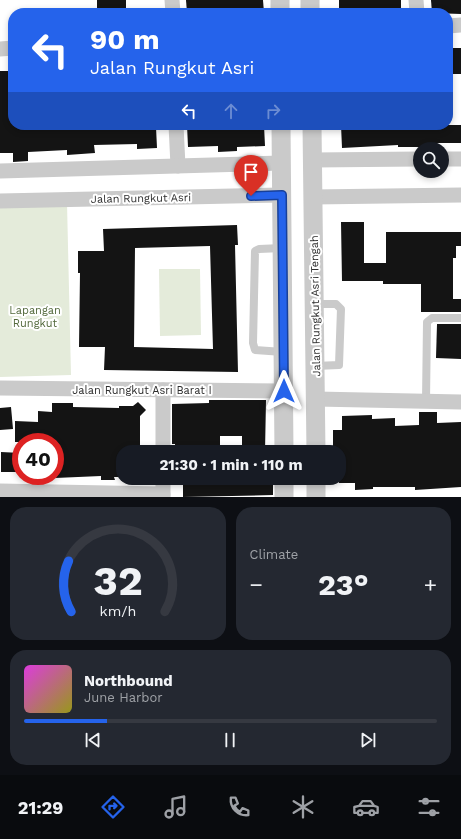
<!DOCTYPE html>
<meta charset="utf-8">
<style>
body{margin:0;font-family:"Work Sans",sans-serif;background:#242831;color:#f1f3f6;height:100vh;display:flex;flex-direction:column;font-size:15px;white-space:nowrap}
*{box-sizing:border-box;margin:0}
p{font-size:13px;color:#9ea1a6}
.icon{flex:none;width:22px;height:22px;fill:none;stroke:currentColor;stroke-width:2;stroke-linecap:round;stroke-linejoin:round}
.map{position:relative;height:497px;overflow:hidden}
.details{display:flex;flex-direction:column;gap:10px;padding:10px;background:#0d0f14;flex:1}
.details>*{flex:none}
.guide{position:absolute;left:8px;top:8px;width:445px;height:122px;border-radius:16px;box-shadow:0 2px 6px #0003;background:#2563eb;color:#fff;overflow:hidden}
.controls{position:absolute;left:413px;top:142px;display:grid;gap:8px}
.controls a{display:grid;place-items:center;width:36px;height:36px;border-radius:50%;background:#171b24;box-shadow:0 2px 6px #0003;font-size:20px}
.speed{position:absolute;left:12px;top:433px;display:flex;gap:8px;font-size:20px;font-weight:700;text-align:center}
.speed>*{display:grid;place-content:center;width:52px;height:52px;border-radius:50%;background:#171b24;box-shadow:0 2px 6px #0003;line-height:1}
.speed .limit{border:6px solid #d22;background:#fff;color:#111}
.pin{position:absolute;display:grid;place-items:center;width:34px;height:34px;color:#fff;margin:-41px -17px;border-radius:50% 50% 50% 0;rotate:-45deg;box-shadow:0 0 4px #0007}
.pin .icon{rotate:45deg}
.me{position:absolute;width:44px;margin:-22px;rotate:0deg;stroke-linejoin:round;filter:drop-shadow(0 0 3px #0008)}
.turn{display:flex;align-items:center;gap:14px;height:84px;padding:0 16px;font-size:18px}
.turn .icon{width:52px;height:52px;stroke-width:2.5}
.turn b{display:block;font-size:28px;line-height:34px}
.lanes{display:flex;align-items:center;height:38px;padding:0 16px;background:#0003;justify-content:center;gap:20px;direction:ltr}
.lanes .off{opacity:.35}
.big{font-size:30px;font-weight:700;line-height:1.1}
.details .card{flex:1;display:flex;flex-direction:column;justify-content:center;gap:6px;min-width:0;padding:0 14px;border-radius:16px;background:#242831}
.details .dial{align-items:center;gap:0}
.dial svg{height:104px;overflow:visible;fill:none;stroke:#363941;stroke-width:7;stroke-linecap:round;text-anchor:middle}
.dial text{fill:#f1f3f6;stroke:none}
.song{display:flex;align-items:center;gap:12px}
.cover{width:48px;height:48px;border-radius:6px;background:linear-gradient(135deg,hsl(300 70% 55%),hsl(60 70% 35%))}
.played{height:4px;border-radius:2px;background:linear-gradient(90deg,#2563eb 20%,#363941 20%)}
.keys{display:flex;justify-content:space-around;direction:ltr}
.heat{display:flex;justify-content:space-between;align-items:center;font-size:22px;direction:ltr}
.details .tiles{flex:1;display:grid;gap:10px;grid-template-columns:1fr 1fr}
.card:last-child{grid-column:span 2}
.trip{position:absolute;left:116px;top:445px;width:230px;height:40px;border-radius:16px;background:#171b24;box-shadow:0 2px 6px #0003;font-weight:700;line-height:40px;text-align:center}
.tab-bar{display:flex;height:64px;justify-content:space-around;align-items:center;background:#090b0e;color:#9ea1a6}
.tab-bar .icon{width:28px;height:28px}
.tab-bar .selected{color:#2563eb}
.tab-bar b{font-size:18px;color:#f1f3f6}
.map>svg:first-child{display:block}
.green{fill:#e4ebda}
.building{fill:#141414;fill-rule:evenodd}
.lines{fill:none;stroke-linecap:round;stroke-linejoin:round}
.service{stroke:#cacaca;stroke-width:8}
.minor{stroke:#cacaca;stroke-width:15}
.tertiary{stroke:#cacaca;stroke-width:19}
.route-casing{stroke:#184099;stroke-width:10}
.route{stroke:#2563eb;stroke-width:7}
.labels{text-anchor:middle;stroke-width:4;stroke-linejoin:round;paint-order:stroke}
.street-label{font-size:11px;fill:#2d2d2d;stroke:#fff}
.park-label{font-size:11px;fill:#52683b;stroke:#fff}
</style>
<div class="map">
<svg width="461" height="497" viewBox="0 0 461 497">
<rect width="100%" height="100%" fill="#fff"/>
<g class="green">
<polygon points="67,203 71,375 0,377 0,205"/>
<polygon points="159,269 200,269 201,335 160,336"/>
</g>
<g class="building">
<rect x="97" y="0" width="29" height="13"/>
<polygon points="186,0 263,0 264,13 187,13"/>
<rect x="339" y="0" width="62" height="13"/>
<polygon points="431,0 461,0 461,14 432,13"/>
<rect x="448" y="48" width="13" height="26"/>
<polygon points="0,71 13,71 13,125 125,125 125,128 156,127 157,148 137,149 137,144 94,145 95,153 67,155 67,150 28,152 28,161 13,162 13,153 0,153"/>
<polygon points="187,125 264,125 265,146 237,147 237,151 218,152 218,146 188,147"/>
<polygon points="341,125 461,125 461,143 436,143 436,147 398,147 398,145 342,148"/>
<polygon points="341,222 364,222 364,263 386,263 386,232 461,232 461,246 456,246 456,258 453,258 453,299 461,299 461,312 421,312 421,284 383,284 383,281 342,281"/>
<path d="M237,225L238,245H235L238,372L104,370L105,347H79L80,273H78V251H104L103,229ZM210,246L213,349L134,347L135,248Z"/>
<polygon points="437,324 461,324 461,359 436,358"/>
<polygon points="209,400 266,400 265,452 242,452 242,436 220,436 220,452 175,452 175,444 172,444 172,404 209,403"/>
<polygon points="138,402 146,410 140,416 140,452 123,452 123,477 114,477 115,480 101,480 101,476 55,478 55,442 15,442 15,421 38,422 38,411 52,412 52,403 73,403 73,407 119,408 119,406 133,406"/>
<polygon points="11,407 13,429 0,430 0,408"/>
<polygon points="419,412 437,412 437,423 461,422 461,487 415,490 415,487 373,487 373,489 355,490 355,483 339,483 339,452 333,452 333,430 342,430 342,416 372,415 372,419 395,418 395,426 419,425"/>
<polygon points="1,452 21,453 21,472 1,472"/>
<polygon points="183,478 273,478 273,495 183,497"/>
</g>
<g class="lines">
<g class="service">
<polyline points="282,248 259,249 255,251 253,343 255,350 283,352"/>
<polyline points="315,304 336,304 341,309 339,365 315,366"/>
<polyline points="426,401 427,322 432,318 461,318"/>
</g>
<g class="minor">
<polyline points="172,0 173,13"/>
<polyline points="416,0 417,13"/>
<polyline points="448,26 461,25"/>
<polyline points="0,49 13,48"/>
<polyline points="176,125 178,166"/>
<polyline points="442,159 461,159"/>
<polyline points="313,160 420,159"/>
<polyline points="0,171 282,163"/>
<polyline points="313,197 461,195"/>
<polyline points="0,201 282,195"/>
<polyline points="0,388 284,391"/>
<polyline points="316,399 461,402"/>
<polyline points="163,452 163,390"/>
<polyline points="163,478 163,497"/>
<polyline points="0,491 163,494"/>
</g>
<g class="tertiary">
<polyline points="280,0 280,13"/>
<polyline points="310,0 310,13"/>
<polyline points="281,125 284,452"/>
<polyline points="312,125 316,452"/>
<polyline points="284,478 284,497"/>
<polyline points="316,478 316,497"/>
</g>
</g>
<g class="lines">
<defs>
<polyline id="route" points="251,196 282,195 284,391"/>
</defs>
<use href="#route" class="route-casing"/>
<use href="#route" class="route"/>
</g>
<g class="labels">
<g class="street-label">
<text transform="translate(141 198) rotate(-1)" y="4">Jalan Rungkut Asri</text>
<text transform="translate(315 306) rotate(-91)" y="4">Jalan Rungkut Asri Tengah</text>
<text x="142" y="394">Jalan Rungkut Asri Barat I</text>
</g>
<g class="park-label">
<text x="35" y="314">Lapangan<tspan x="35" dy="13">Rungkut</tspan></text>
</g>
</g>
</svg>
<div class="controls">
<a><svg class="icon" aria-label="search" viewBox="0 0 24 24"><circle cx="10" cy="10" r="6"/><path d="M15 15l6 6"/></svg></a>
</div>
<div class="speed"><div class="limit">40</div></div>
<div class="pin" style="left:251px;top:196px;background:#d93025"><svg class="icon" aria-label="arrive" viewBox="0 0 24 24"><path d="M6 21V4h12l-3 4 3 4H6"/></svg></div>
<svg class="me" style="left:284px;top:391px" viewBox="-20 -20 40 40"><path d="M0-17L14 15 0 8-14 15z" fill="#2563eb" stroke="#fff" stroke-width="4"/></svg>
<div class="trip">21:30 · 1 min · 110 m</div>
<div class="guide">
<div class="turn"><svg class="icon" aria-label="left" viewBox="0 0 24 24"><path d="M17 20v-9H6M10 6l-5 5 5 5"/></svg><div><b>90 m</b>Jalan Rungkut Asri</div></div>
<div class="lanes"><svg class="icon" aria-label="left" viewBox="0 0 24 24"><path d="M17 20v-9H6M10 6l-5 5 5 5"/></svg><svg class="icon off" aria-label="ahead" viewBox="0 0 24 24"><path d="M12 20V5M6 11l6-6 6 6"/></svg><svg class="icon off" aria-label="right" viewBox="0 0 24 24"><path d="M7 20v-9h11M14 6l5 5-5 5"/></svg></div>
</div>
</div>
<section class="details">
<div class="tiles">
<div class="card dial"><svg viewBox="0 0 100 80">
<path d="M14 69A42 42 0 1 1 86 69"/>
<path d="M14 69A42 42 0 0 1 12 30" stroke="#2563eb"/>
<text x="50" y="56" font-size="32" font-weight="700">32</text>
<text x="50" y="72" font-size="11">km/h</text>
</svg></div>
<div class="card"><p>Climate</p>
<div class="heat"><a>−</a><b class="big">23°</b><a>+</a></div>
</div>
<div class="card">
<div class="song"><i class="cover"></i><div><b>Northbound</b><p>June Harbor</p></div></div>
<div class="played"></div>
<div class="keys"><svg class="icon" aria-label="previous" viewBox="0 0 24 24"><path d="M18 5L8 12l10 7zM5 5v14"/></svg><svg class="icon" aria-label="pause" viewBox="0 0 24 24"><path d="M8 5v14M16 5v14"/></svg><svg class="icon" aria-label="next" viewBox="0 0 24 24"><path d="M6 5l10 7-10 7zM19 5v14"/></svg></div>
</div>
</div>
</section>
<nav class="tab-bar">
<b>21:29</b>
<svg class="icon selected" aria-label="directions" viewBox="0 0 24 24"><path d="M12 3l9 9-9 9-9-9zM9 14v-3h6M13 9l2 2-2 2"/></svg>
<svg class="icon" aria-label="music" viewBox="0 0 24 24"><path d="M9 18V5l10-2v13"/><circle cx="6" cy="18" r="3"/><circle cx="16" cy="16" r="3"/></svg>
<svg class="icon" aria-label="phone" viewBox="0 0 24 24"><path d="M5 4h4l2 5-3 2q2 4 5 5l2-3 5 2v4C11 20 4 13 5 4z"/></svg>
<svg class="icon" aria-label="climate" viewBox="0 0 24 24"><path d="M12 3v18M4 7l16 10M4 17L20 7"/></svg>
<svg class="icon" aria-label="car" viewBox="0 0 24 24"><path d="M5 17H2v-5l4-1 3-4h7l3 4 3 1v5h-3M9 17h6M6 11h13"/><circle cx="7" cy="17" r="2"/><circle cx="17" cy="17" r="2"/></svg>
<svg class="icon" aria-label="filters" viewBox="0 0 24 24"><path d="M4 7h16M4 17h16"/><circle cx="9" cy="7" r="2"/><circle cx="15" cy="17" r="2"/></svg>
</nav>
